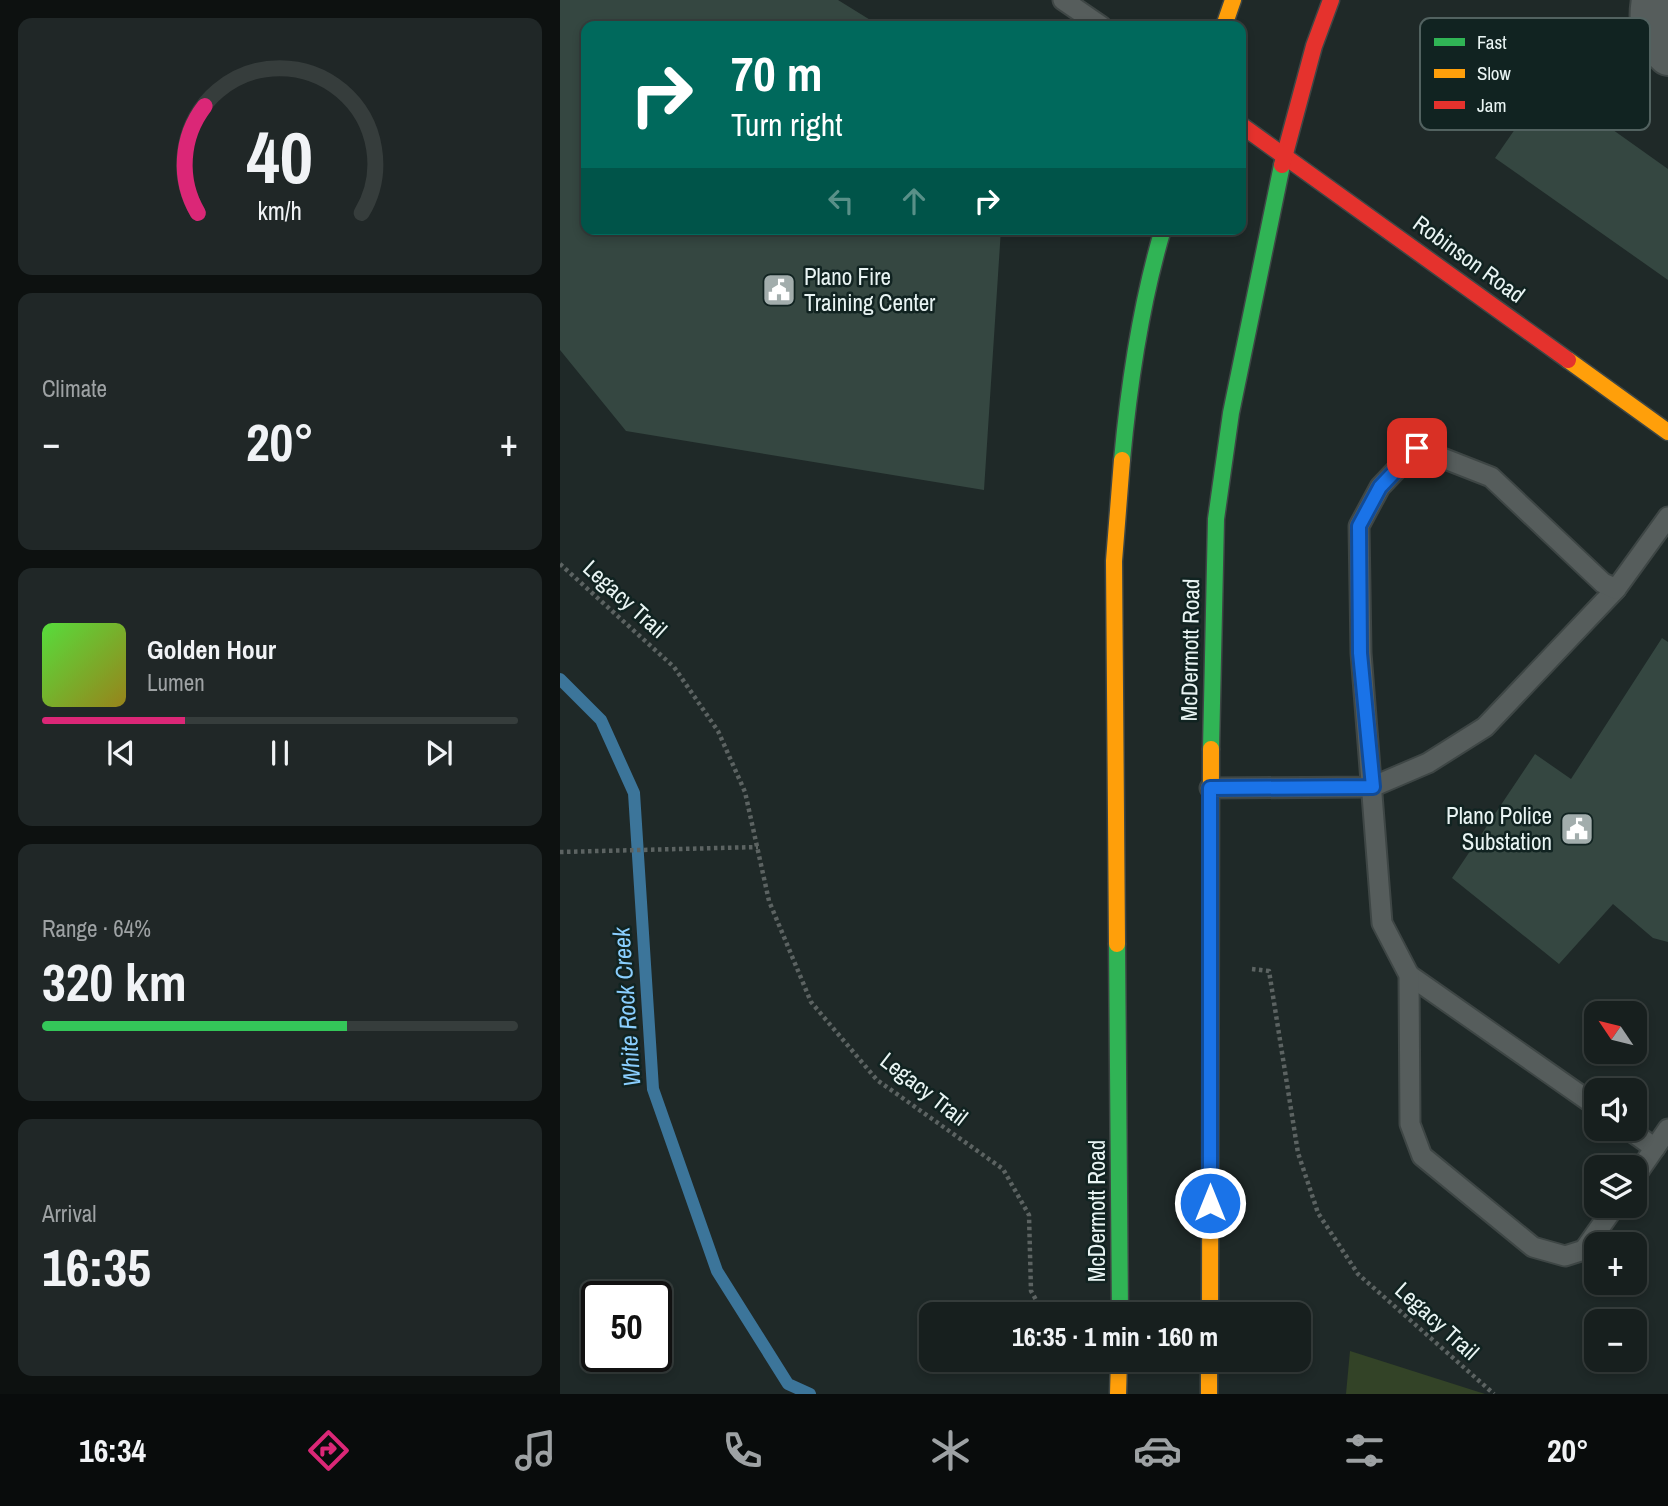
<!DOCTYPE html>
<meta charset="utf-8">
<style>
body{margin:0;font-family:"Archivo Narrow",sans-serif;background:#202727;color:#f1f3f6;height:100vh;display:flex;flex-direction:column;font-size:26px;white-space:nowrap}
*{box-sizing:border-box;margin:0}
p{font-size:23px;color:#9ea2a4}
.icon{flex:none;width:38px;height:38px;fill:none;stroke:currentColor;stroke-width:2;stroke-linecap:round;stroke-linejoin:round}
.map{position:relative;flex:1;overflow:hidden}
.side{display:flex;flex-direction:column;gap:18px;padding:18px;background:#0d1110;width:560px}
.side>*{flex:none}
.banner{position:absolute;left:21px;top:21px;width:665px;height:214px;border-radius:14px;box-shadow:0 4px 10px #0003,0 0 0 2px #363d3c;background:#00695c;color:#fff;overflow:hidden}
.needle{width:46px;rotate:305deg}
.tools{position:absolute;left:1024px;top:1001px;display:grid;gap:14px}
.tools a{display:grid;place-items:center;width:63px;height:63px;border-radius:14px;background:#171f1e;box-shadow:0 4px 10px #0003,0 0 0 2px #363d3c;font-size:35px}
.speed{position:absolute;left:21px;top:1281px;display:flex;gap:14px;font-size:35px;font-weight:700;text-align:center}
.speed>*{display:grid;place-content:center;width:91px;height:91px;border-radius:50%;background:#171f1e;box-shadow:0 4px 10px #0003,0 0 0 2px #363d3c;line-height:1}
.speed .limit{border:4px solid #111;border-radius:10px;background:#fff;color:#111}
.pin{position:absolute;display:grid;place-items:center;width:60px;height:60px;color:#fff;margin:-30px;border-radius:14px;box-shadow:0 4px 10px #0006}
.me{position:absolute;width:77px;margin:-38px;rotate:0deg;stroke-linejoin:round;filter:drop-shadow(0 0 5px #0008)}
.turn{display:flex;align-items:center;gap:24px;height:147px;padding:0 35px;font-size:32px}
.turn .icon{width:91px;height:91px;stroke-width:2.5}
.turn b{display:block;font-size:49px;line-height:60px}
.lanes{display:flex;align-items:center;height:66px;padding:0 35px;background:#0003;justify-content:center;gap:35px;direction:ltr}
.lanes .off{opacity:.35}
.big{font-size:52px;font-weight:700;line-height:1.1}
.side .tile{flex:1;display:flex;flex-direction:column;justify-content:center;gap:10px;min-width:0;padding:0 24px;border-radius:14px;background:#202727}
.side .dial{align-items:center;gap:0}
.dial svg{height:182px;overflow:visible;fill:none;stroke:#363d3c;stroke-width:7;stroke-linecap:round;text-anchor:middle}
.dial text{fill:#f1f3f6;stroke:none}
.song{display:flex;align-items:center;gap:21px}
.cover{width:84px;height:84px;border-radius:10px;background:linear-gradient(135deg,hsl(110 70% 55%),hsl(50 70% 35%))}
.played{height:7px;border-radius:4px;background:linear-gradient(90deg,#db2777 30%,#363d3c 30%)}
.keys{display:flex;justify-content:space-around;direction:ltr}
.heat{display:flex;justify-content:space-between;align-items:center;font-size:38px;direction:ltr}
.charge{height:10px;border-radius:5px;background:linear-gradient(90deg,#34c759 64%,#363d3c 0)}
.trip{position:absolute;left:359px;top:1302px;width:392px;height:70px;border-radius:14px;background:#171f1e;box-shadow:0 4px 10px #0003,0 0 0 2px #363d3c;font-weight:700;line-height:70px;text-align:center}
.tabs{display:flex;height:112px;justify-content:space-around;align-items:center;background:#090c0c;color:#9ea2a4}
.tabs .icon{width:49px;height:49px}
.tabs .on{color:#db2777}
.tabs b{font-size:32px;color:#f1f3f6}
main{display:flex;flex:1;min-height:0}
.map>svg:first-child{display:block}
.green{fill:#334327}
.lines{fill:none;stroke-linecap:round;stroke-linejoin:round}
.stream{stroke:#3c759a;stroke-width:12}
.building{fill:#354741}
.lane-casing{stroke:#3e4645;stroke-width:23}
.street-casing{stroke:#3e4645;stroke-width:42}
.fast-casing{stroke:#3e4645;stroke-width:19}
.slow-casing{stroke:#3e4645;stroke-width:19}
.jam-casing{stroke:#3e4645;stroke-width:19}
.path{stroke:#5c6362;stroke-width:4.5;stroke-dasharray:3.5 3.5;stroke-linecap:butt}
.lane{stroke:#565d5c;stroke-width:19}
.street{stroke:#565d5c;stroke-width:38}
.fast{stroke:#30b455;stroke-width:16}
.slow{stroke:#ff9f0a;stroke-width:16}
.jam{stroke:#e5322d;stroke-width:16}
.slow-bridge-casing{stroke:#3e4645;stroke-width:19;stroke-linecap:butt}
.slow-bridge{stroke:#ff9f0a;stroke-width:16}
.route-casing{stroke:#114b97;stroke-width:18}
.route{stroke:#1a73e8;stroke-width:12}
.labels{text-anchor:middle;stroke-width:5;stroke-linejoin:round;paint-order:stroke}
.street-label{font-size:23px;fill:#e9f4f3;stroke:#112321}
.poi-label{font-size:23px;fill:#e9f4f3;stroke:#112321;text-anchor:start}
.water-label{font-size:24px;font-style:italic;fill:#8acefe;stroke:#112321}
.key{fill:#112321;stroke:#526260;stroke-width:2}
.key-label{font-size:19px;fill:#e9f4f3}
</style>
<main>
<section class="side">
<div class="tile dial"><svg viewBox="0 0 100 80">
<path d="M14 69A42 42 0 1 1 86 69"/>
<path d="M14 69A42 42 0 0 1 17 22" stroke="#db2777"/>
<text x="50" y="56" font-size="32" font-weight="700">40</text>
<text x="50" y="72" font-size="11">km/h</text>
</svg></div>
<div class="tile"><p>Climate</p>
<div class="heat"><a>−</a><b class="big">20°</b><a>+</a></div>
</div>
<div class="tile">
<div class="song"><i class="cover"></i><div><b>Golden Hour</b><p>Lumen</p></div></div>
<div class="played"></div>
<div class="keys"><svg class="icon" aria-label="previous" viewBox="0 0 24 24"><path d="M18 5L8 12l10 7zM5 5v14"/></svg><svg class="icon" aria-label="pause" viewBox="0 0 24 24"><path d="M8 5v14M16 5v14"/></svg><svg class="icon" aria-label="next" viewBox="0 0 24 24"><path d="M6 5l10 7-10 7zM19 5v14"/></svg></div>
</div>
<div class="tile"><p>Range · 64%</p><b class="big">320 km</b><div class="charge"></div></div>
<div class="tile"><p>Arrival</p><b class="big">16:35</b></div>
</section>
<div class="map">
<svg width="1108" height="1394" viewBox="0 0 1108 1394">
<rect width="100%" height="100%" fill="#1f2928"/>
<polygon class="green" points="790,1351 925,1394 786,1394"/>
<g class="lines">
<polyline class="stream" points="0,679 41,720 74,793 93,1089 157,1271 228,1384 250,1394"/>
</g>
<g class="building">
<polygon points="0,0 278,0 320,26 26,26 26,229 441,229 424,490 66,431 0,350"/>
<polygon points="987,83 1108,169 1108,280 935,158"/>
<polygon points="1102,638 1108,642 1108,942 1093,938 1053,904 999,964 892,878 975,754 1011,779"/>
</g>
<g class="lines">
<defs>
<g id="lane">
<polyline points="503,0 541,26"/>
<polyline points="650,788 812,787 868,763 925,727 1056,589"/>
<polyline points="849,975 1036,1106"/>
<polyline points="1068,1129 1095,1148"/>
<polyline points="1074,1178 1108,1129"/>
<polyline points="1055,1206 1024,1250 1005,1256 973,1247 862,1156 850,1124 849,975 822,923 801,653 799,526 820,487 857,448 931,477 1043,583 1056,589 1108,517"/>
</g>
<path id="street" d="M1091,0C1087,22 1091,41 1108,56"/>
<g id="fast">
<path d="M562,460C569,384 581,303 603,229"/>
<polyline points="651,749 656,519 671,413 722,165"/>
<polyline points="557,944 560,1314"/>
</g>
<g id="slow">
<polyline points="664,26 673,0"/>
<polyline points="1008,360 1108,432"/>
<polyline points="557,944 554,561 562,460"/>
<polyline points="650,1314 651,749"/>
<polyline points="649,1360 649,1394"/>
</g>
<g id="jam">
<polyline points="681,125 1008,360"/>
<polyline points="722,165 754,46 771,0"/>
</g>
</defs>
<use href="#lane" class="lane-casing"/>
<use href="#street" class="street-casing"/>
<use href="#fast" class="fast-casing"/>
<use href="#slow" class="slow-casing"/>
<use href="#jam" class="jam-casing"/>
<g class="path">
<polyline points="0,564 114,667 158,731 185,792 209,901 251,1002 317,1080 443,1169 469,1215 471,1291 484,1314"/>
<polyline points="0,852 198,847"/>
<polyline points="692,969 709,971 738,1153 758,1213 798,1274 934,1394"/>
</g>
<use href="#lane" class="lane"/>
<use href="#street" class="street"/>
<use href="#fast" class="fast"/>
<use href="#slow" class="slow"/>
<use href="#jam" class="jam"/>
<defs>
<polyline id="slow-bridge" points="558,1394 559,1360"/>
</defs>
<use href="#slow-bridge" class="slow-bridge-casing"/>
<use href="#slow-bridge" class="slow-bridge"/>
</g>
<g class="lines">
<defs>
<polyline id="route" points="650,1203 650,788 813,787 800,653 799,526 820,487 857,448"/>
</defs>
<use href="#route" class="route-casing"/>
<use href="#route" class="route"/>
</g>
<defs>
<symbol id="civic-square" viewBox="-11 -11 22 22"><rect x="-9" y="-9" width="18" height="18" rx="4" fill="#a2adac" stroke="#112321"/><path d="M-.6-6.5H3V-4.5H.6V-3L4-1V1h2V6H-6V1h2V-1L-.6-3ZM-1.2 2.5V6h2.4V2.5Z" fill="#fff"/></symbol>
</defs>
<g fill-rule="evenodd">
<use href="#civic-square" x="200" y="271" width="38" height="38"/>
<use href="#civic-square" x="998" y="810" width="38" height="38"/>
</g>
<g class="labels">
<g class="street-label">
<text transform="translate(909 259) rotate(36)" y="8">Robinson Road</text>
<text transform="translate(65 599) rotate(42)" y="8">Legacy Trail</text>
<text transform="translate(630 650) rotate(-89)" y="8">McDermott Road</text>
<text transform="translate(364 1089) rotate(38)" y="8">Legacy Trail</text>
<text transform="translate(537 1211) rotate(-90)" y="8">McDermott Road</text>
<text transform="translate(877 1321) rotate(42)" y="8">Legacy Trail</text>
</g>
<g class="poi-label">
<text x="244" y="285">Plano Fire<tspan x="244" dy="26">Training Center</tspan></text>
<text x="992" y="824" text-anchor="end">Plano Police<tspan x="992" dy="26">Substation</tspan></text>
</g>
<g class="water-label">
<text transform="translate(67 1007) rotate(-94)" y="8">White Rock Creek</text>
</g>
</g>
<rect x="860" y="18" width="230" height="112" rx="10" class="key"/>
<rect x="874" y="38" width="31" height="8" fill="#30b455"/>
<rect x="874" y="69" width="31" height="9" fill="#ff9f0a"/>
<rect x="874" y="101" width="31" height="8" fill="#e5322d"/>
<g class="key-label">
<text x="917" y="49">Fast</text>
<text x="917" y="80">Slow</text>
<text x="917" y="112">Jam</text>
</g>
</svg>
<div class="tools">
<a><svg class="needle" viewBox="-14 -14 28 28"><path d="M0-13l5 13h-10z" fill="#e53935"/><path d="M0 13l5-13h-10z" fill="#9ea2a4"/></svg></a>
<a><svg class="icon" aria-label="sound" viewBox="0 0 24 24"><path d="M4 9h4l5-4v14l-5-4H4zM17 9q2 3 0 6"/></svg></a>
<a><svg class="icon" aria-label="layers" viewBox="0 0 24 24"><path d="M12 4l9 5-9 5-9-5zM3 14l9 5 9-5"/></svg></a>
<a>+</a>
<a>−</a>
</div>
<div class="speed"><div class="limit">50</div></div>
<div class="pin" style="left:857px;top:448px;background:#d93025"><svg class="icon" aria-label="arrive" viewBox="0 0 24 24"><path d="M6 21V4h12l-3 4 3 4H6"/></svg></div>
<svg class="me" style="left:650px;top:1203px" viewBox="-20 -20 40 40"><circle r="17" fill="#1a73e8" stroke="#fff" stroke-width="3"/><path d="M0-11L8 9 0 5-8 9z" fill="#fff"/></svg>
<div class="trip">16:35 · 1 min · 160 m</div>
<div class="banner">
<div class="turn"><svg class="icon" aria-label="right" viewBox="0 0 24 24"><path d="M7 20v-9h11M14 6l5 5-5 5"/></svg><div><b>70 m</b>Turn right</div></div>
<div class="lanes"><svg class="icon off" aria-label="left" viewBox="0 0 24 24"><path d="M17 20v-9H6M10 6l-5 5 5 5"/></svg><svg class="icon off" aria-label="ahead" viewBox="0 0 24 24"><path d="M12 20V5M6 11l6-6 6 6"/></svg><svg class="icon" aria-label="right" viewBox="0 0 24 24"><path d="M7 20v-9h11M14 6l5 5-5 5"/></svg></div>
</div>
</div>
</main>
<nav class="tabs">
<b>16:34</b>
<svg class="icon on" aria-label="directions" viewBox="0 0 24 24"><path d="M12 3l9 9-9 9-9-9zM9 14v-3h6M13 9l2 2-2 2"/></svg>
<svg class="icon" aria-label="music" viewBox="0 0 24 24"><path d="M9 18V5l10-2v13"/><circle cx="6" cy="18" r="3"/><circle cx="16" cy="16" r="3"/></svg>
<svg class="icon" aria-label="phone" viewBox="0 0 24 24"><path d="M5 4h4l2 5-3 2q2 4 5 5l2-3 5 2v4C11 20 4 13 5 4z"/></svg>
<svg class="icon" aria-label="climate" viewBox="0 0 24 24"><path d="M12 3v18M4 7l16 10M4 17L20 7"/></svg>
<svg class="icon" aria-label="car" viewBox="0 0 24 24"><path d="M5 17H2v-5l4-1 3-4h7l3 4 3 1v5h-3M9 17h6M6 11h13"/><circle cx="7" cy="17" r="2"/><circle cx="17" cy="17" r="2"/></svg>
<svg class="icon" aria-label="filters" viewBox="0 0 24 24"><path d="M4 7h16M4 17h16"/><circle cx="9" cy="7" r="2"/><circle cx="15" cy="17" r="2"/></svg>
<b>20°</b>
</nav>
